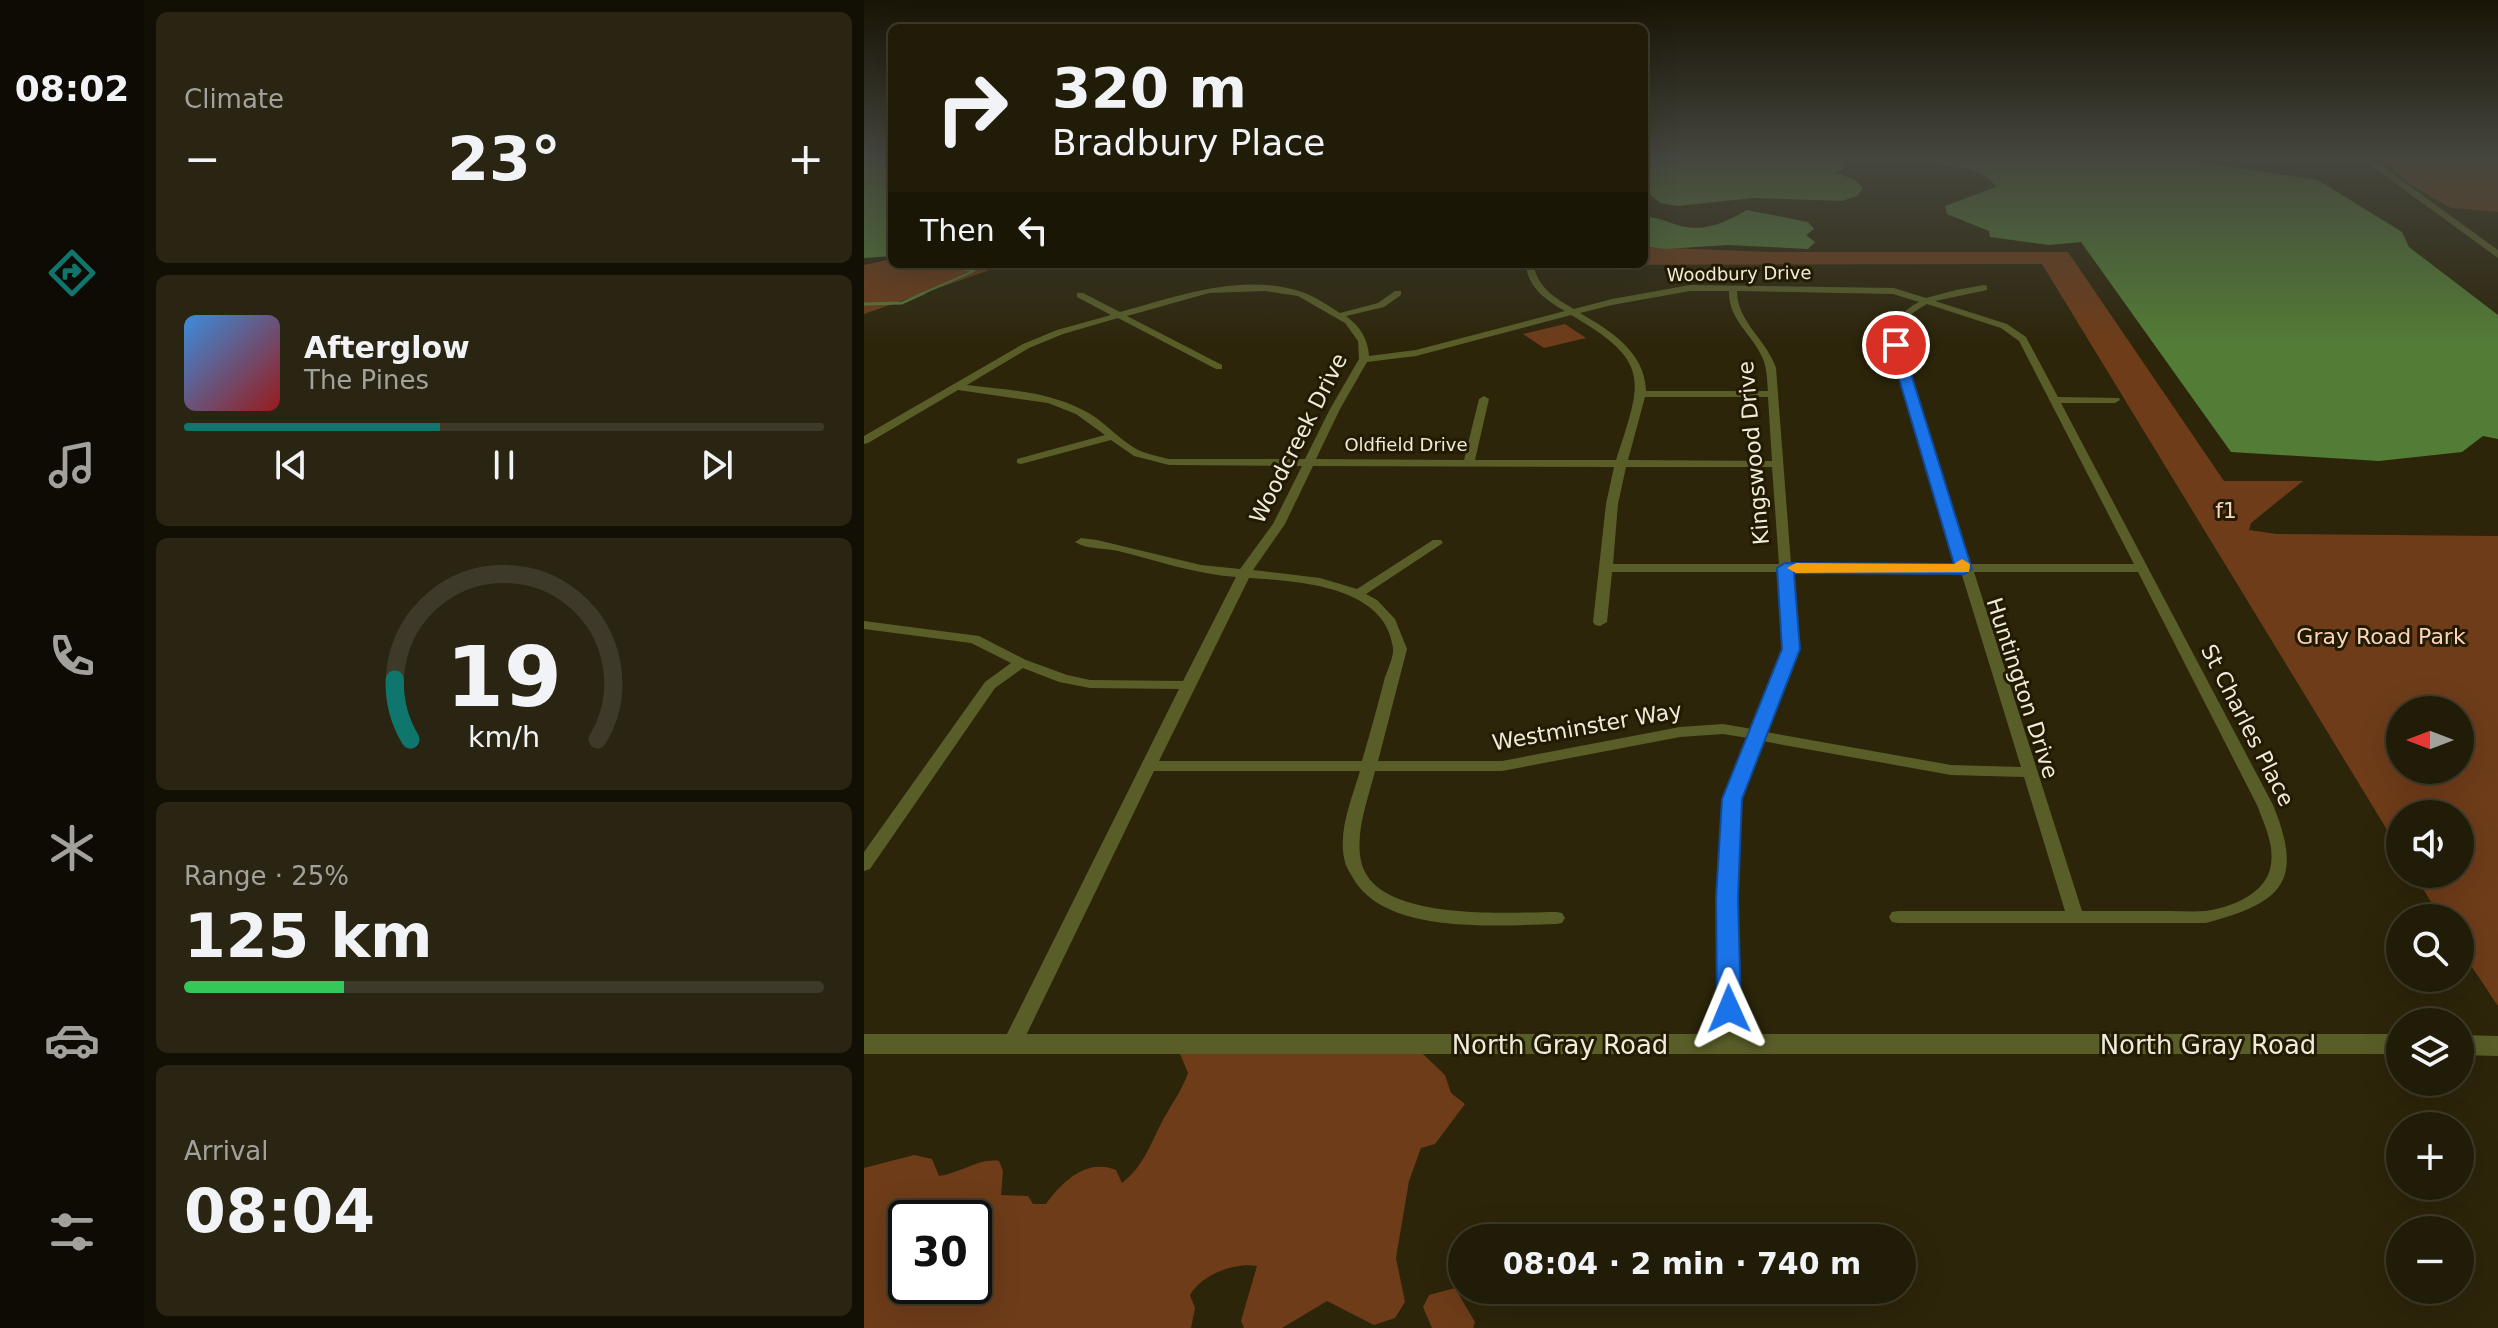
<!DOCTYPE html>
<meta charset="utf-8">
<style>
body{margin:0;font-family:"DejaVu Sans",sans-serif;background:#292512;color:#f1f3f6;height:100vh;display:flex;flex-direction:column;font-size:30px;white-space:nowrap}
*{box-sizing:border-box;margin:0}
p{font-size:26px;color:#a2a19c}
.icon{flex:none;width:44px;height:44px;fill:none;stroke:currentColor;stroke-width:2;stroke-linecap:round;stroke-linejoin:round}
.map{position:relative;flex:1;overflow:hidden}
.details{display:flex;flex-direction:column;gap:12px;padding:12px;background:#120f04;width:720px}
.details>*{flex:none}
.guide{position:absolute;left:24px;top:24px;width:760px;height:244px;border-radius:12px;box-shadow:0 8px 32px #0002,0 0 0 2px #3e3a29;background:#211c08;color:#f1f3f6;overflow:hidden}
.needle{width:52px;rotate:270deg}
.fabs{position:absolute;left:1522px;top:696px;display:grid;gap:16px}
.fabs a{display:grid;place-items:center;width:88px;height:88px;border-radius:50%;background:#211c08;box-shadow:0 8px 32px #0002,0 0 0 2px #3e3a29;font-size:40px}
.speed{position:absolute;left:24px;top:1200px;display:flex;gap:16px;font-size:40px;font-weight:700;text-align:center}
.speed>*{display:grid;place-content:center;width:104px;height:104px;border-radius:50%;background:#211c08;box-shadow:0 8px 32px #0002,0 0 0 2px #3e3a29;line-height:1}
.speed .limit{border:4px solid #111;border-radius:12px;background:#fff;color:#111}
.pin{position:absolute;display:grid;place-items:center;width:68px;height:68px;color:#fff;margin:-34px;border:4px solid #fff;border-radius:50%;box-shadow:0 2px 8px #0007}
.me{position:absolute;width:88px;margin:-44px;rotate:359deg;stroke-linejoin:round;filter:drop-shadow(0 0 6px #0008)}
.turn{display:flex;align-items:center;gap:28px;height:168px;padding:0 32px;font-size:36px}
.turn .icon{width:104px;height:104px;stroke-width:2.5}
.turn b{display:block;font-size:56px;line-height:68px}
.then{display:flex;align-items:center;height:76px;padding:0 32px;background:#0003;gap:16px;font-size:30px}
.big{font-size:60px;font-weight:700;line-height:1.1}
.details .tile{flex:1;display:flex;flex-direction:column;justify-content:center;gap:12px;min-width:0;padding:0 28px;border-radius:12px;background:#292512}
.details .dial{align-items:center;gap:0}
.dial svg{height:208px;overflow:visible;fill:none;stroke:#3e3a29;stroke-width:7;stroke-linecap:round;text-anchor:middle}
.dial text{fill:#f1f3f6;stroke:none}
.song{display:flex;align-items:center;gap:24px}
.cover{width:96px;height:96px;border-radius:12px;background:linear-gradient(135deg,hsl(210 70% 55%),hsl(0 70% 35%))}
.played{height:8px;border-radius:4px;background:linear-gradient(90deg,#0f766e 40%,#3e3a29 40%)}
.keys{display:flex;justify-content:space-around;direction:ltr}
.heat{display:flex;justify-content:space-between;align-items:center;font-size:44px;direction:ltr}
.charge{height:12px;border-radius:6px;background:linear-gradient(90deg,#34c759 25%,#3e3a29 0)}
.trip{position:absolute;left:584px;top:1224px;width:468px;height:80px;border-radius:40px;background:#211c08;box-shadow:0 8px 32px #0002,0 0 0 2px #3e3a29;font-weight:700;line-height:80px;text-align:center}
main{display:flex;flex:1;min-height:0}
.tab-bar{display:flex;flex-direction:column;width:144px;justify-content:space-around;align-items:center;background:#0d0b03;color:#a2a19c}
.tab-bar .icon{width:56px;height:56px}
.tab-bar .selected{color:#0f766e}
.tab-bar b{font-size:36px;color:#f1f3f6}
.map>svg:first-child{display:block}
.green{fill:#6e3c19;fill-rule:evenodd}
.water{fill:#537c36}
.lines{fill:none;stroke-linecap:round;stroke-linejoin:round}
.stream-far1{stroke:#537c36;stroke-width:2}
.stream{stroke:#537c36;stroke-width:3}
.minor{fill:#595e28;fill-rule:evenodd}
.tertiary{fill:#595e28;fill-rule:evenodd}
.route{fill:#1a73e8;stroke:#114b97;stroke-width:2}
.slow{fill:#f59e0b}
.labels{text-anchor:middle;stroke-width:6;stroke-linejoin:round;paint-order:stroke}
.far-street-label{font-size:18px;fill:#efebdb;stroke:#221b02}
.street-label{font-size:22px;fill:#efebdb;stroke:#221b02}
.park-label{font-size:22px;fill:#fbd3bb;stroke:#221b02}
.near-street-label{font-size:26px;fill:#efebdb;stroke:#221b02}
</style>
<main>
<nav class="tab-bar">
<b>08:02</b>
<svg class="icon selected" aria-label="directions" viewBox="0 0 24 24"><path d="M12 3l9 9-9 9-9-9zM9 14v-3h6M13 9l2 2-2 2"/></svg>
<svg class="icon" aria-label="music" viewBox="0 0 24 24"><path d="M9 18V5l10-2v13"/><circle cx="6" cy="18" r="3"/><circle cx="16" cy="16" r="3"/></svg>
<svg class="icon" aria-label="phone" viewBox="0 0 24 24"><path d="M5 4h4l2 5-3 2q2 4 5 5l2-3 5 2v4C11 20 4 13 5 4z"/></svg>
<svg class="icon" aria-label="climate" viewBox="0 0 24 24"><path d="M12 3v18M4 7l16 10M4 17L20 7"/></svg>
<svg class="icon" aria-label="car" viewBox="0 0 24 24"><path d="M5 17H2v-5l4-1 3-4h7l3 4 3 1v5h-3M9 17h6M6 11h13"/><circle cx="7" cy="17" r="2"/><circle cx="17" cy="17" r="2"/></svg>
<svg class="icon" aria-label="filters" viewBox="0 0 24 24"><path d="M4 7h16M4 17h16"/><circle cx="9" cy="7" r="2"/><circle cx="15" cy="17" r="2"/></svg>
</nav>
<section class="details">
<div class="tile"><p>Climate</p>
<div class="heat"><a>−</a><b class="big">23°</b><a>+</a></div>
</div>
<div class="tile">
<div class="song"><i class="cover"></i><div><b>Afterglow</b><p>The Pines</p></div></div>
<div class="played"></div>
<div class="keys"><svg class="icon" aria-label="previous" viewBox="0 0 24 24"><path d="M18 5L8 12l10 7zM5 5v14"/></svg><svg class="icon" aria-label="pause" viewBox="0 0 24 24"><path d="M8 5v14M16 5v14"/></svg><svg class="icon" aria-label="next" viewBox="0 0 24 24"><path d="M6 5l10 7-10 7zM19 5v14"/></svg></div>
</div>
<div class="tile dial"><svg viewBox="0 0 100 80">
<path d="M14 69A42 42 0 1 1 86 69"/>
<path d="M14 69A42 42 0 0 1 8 46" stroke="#0f766e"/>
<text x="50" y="56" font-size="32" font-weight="700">19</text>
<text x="50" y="72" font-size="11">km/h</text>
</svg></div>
<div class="tile"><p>Range · 25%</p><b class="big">125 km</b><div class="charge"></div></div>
<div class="tile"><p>Arrival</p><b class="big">08:04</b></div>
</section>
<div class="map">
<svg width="1634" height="1328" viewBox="0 0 1634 1328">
<rect width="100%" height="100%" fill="#2c250a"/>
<g class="green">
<polygon points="1520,159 1634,159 1634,212 1587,208 1544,183"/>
<path d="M780,247L907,252H1204L1360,481H1439L1387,523L1385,530L1413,534L1634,536V1006L1596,949V918H1577L1550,874H1596V814H1536V851L1178,264L137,266L0,314V265L28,259V264H780ZM1536,710H1596V770H1536Z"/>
<polygon points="701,324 722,338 680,348 659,334"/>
<path d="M316,1054H559L581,1075L587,1093L601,1104L571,1144L557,1148L545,1181L532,1258L541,1302L531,1318L510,1325L463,1301L418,1328H380L377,1321L393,1266C371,1262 337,1275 326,1295L331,1308L327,1328H0V1168L50,1155L68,1159L75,1176C98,1173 114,1158 135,1161L139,1171L137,1195L164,1196L169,1204H182C198,1182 222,1158 252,1170L258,1183C281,1165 287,1142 300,1118C309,1102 318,1090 324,1073ZM42,1218H110V1286H42Z"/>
<polygon points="591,1288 611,1322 609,1328 568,1328 559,1307 565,1295"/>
</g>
<g class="water">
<polygon points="0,159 28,159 28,256 0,258"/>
<polygon points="780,159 979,159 985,164 972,173 991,180 999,188 993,196 978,201 889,198 813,206 796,203 780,189"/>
<path d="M994,159H1292L1334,162L1454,180L1538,232L1545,247L1634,315V439L1619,436L1598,452L1515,461L1367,452L1217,242L1185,245L1126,237L1125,231L1083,214L1081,206L1132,187C1115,155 1028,167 994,159Z"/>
<path d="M883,210L944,222L950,229L942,235L951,242L944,249L864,245L801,249L780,246V217C795,217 803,222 817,226C842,232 862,222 883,210Z"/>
</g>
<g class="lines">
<polyline class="stream-far1" points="55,295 110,271 71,264"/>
<polyline class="stream" points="0,304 38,303 60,293"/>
<path class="minor" d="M666,265L670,268C676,289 691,298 710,309L748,299L826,285L1030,288L1062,298L1092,290L1120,285L1123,286V290L1071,301L1143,324L1162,337L1194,397L1255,398L1256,400L1251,403H1197L1409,805C1441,883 1417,903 1342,923H1034L1028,922L1025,917L1028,912L1034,911H1201L1160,777L1087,775L898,741L876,799L872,898L877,1046L874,1052L867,1054L860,1052L857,1046L854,898L860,799L884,738L859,734L816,737L638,771H511C504,800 491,831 497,861C510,923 645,912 692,912L698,913L701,918L698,923L692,924C635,925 522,936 489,878C487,874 482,867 481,862C473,832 488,799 496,771H290L155,1050L148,1052L141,1050L138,1044L315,689L226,688L195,682L159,668L131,688L6,869L0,871V852L121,682L147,663L107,643L0,629V621L115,636L162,660L203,675L226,680L319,681L372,577C331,574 294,561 254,551C240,548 221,549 211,542L217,538L233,540L337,565L376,569L409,524L438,466L305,465L270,456L247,440L157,464L153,463V459L241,435L212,414L184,403L94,390L4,443L0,444V436L159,344L193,330L247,315L213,297V293H219L256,312C314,296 378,272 438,292C451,296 464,306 476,313L514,303L531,291H537V295L520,307L482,316C496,326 504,339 505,356L552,350L701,311C682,300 667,290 662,268ZM401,291L434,296L481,323L494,341L495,359L466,409L441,459H305C293,456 280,454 269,447C251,436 238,419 219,410C183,391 142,390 103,385L165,348L199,334L254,318L352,369H358V365L263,316L345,293ZM826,291H865C864,320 889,334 899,359C903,369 903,380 904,391H782C781,352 747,331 716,313L748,305ZM873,291L1029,294L1055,302C1036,312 1028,324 1027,345L1095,564H927L912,368C903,340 873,322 873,291ZM1063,304L1137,328L1155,341L1270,564H1107L1037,345C1037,322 1043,315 1063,304ZM707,315C788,362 778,380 752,460H611L625,399L620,396L615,399L600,460L452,459L476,409L503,362L552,356ZM781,397H904L908,461L764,460ZM449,466L750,467L742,504L729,622L731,625L736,626L743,622L748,572H915L920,649L888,729L859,724L816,727L638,761H514L543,649L531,619L513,600L502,594L579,543L577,540H569L493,589L456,578L389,570L421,524ZM762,467H908L915,564H749L754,504ZM928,572H1097L1157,767L1087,765L902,732L934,649ZM1110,572H1274L1393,805C1400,824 1410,843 1407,864C1404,893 1367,908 1341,911C1330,912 1317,911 1305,911C1276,911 1247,911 1218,911ZM385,578C432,581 522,585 529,648C530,656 524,669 521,677C514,705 506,733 498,761H295Z"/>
<g class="tertiary">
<polygon points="1498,159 1508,159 1634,250 1634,258"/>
<rect x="0" y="1034" width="1536" height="20"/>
<polygon points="1596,1035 1634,1036 1634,1056 1596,1055"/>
</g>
</g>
<linearGradient id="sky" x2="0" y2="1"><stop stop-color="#181406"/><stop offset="0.46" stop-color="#45463e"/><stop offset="1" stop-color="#45463e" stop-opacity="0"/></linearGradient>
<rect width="1634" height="345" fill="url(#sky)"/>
<polygon class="route" points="1032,341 1038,345 1108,569 1100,574 930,573 936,649 878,799 874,898 877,1009 874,1015 865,1018 857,1015 853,1009 852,898 858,799 918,649 913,568 921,563 1090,564 1025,345"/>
<polygon class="slow" points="1098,559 1106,564 1105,572 932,573 923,568 932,563 1090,564"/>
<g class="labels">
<g class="far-street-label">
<text transform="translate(875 274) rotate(-1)" y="6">Woodbury Drive</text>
<text x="542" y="451">Oldfield Drive</text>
</g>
<g class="street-label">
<text transform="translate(434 438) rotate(-63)" y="8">Woodcreek Drive</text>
<text transform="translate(889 453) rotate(-95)" y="8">Kingswood Drive</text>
<text transform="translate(1159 688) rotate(72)" y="8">Huntington Drive</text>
<text transform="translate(1384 725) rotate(63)" y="8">St Charles Place</text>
<text transform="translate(723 726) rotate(-10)" y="8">Westminster Way</text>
</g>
<g class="park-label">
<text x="1362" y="518">f1</text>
<text x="1517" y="644">Gray Road Park</text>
</g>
<g class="near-street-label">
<text x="696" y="1054">North Gray Road</text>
<text x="1344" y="1054">North Gray Road</text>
</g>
</g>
</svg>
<div class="fabs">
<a><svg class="needle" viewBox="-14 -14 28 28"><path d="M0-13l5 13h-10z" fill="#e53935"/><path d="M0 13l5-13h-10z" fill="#a2a19c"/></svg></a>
<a><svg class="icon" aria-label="sound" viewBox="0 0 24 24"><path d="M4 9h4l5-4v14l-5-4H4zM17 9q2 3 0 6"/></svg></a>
<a><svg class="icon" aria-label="search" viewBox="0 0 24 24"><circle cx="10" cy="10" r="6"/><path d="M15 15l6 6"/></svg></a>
<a><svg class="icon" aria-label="layers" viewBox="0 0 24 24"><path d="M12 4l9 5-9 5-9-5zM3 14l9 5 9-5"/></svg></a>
<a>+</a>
<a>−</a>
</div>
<div class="speed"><div class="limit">30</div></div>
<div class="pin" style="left:1032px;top:345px;background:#d93025"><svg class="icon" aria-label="arrive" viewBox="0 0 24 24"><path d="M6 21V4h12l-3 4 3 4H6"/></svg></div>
<svg class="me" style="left:865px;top:1009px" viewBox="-20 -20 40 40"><path d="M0-17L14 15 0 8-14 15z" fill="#1a73e8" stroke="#fff" stroke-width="4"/></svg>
<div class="trip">08:04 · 2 min · 740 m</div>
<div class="guide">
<div class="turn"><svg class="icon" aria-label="right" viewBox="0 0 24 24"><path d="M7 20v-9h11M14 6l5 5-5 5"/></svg><div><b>320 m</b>Bradbury Place</div></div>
<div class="then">Then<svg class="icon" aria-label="left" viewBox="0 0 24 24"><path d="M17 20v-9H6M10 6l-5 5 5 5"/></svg></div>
</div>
</div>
</main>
